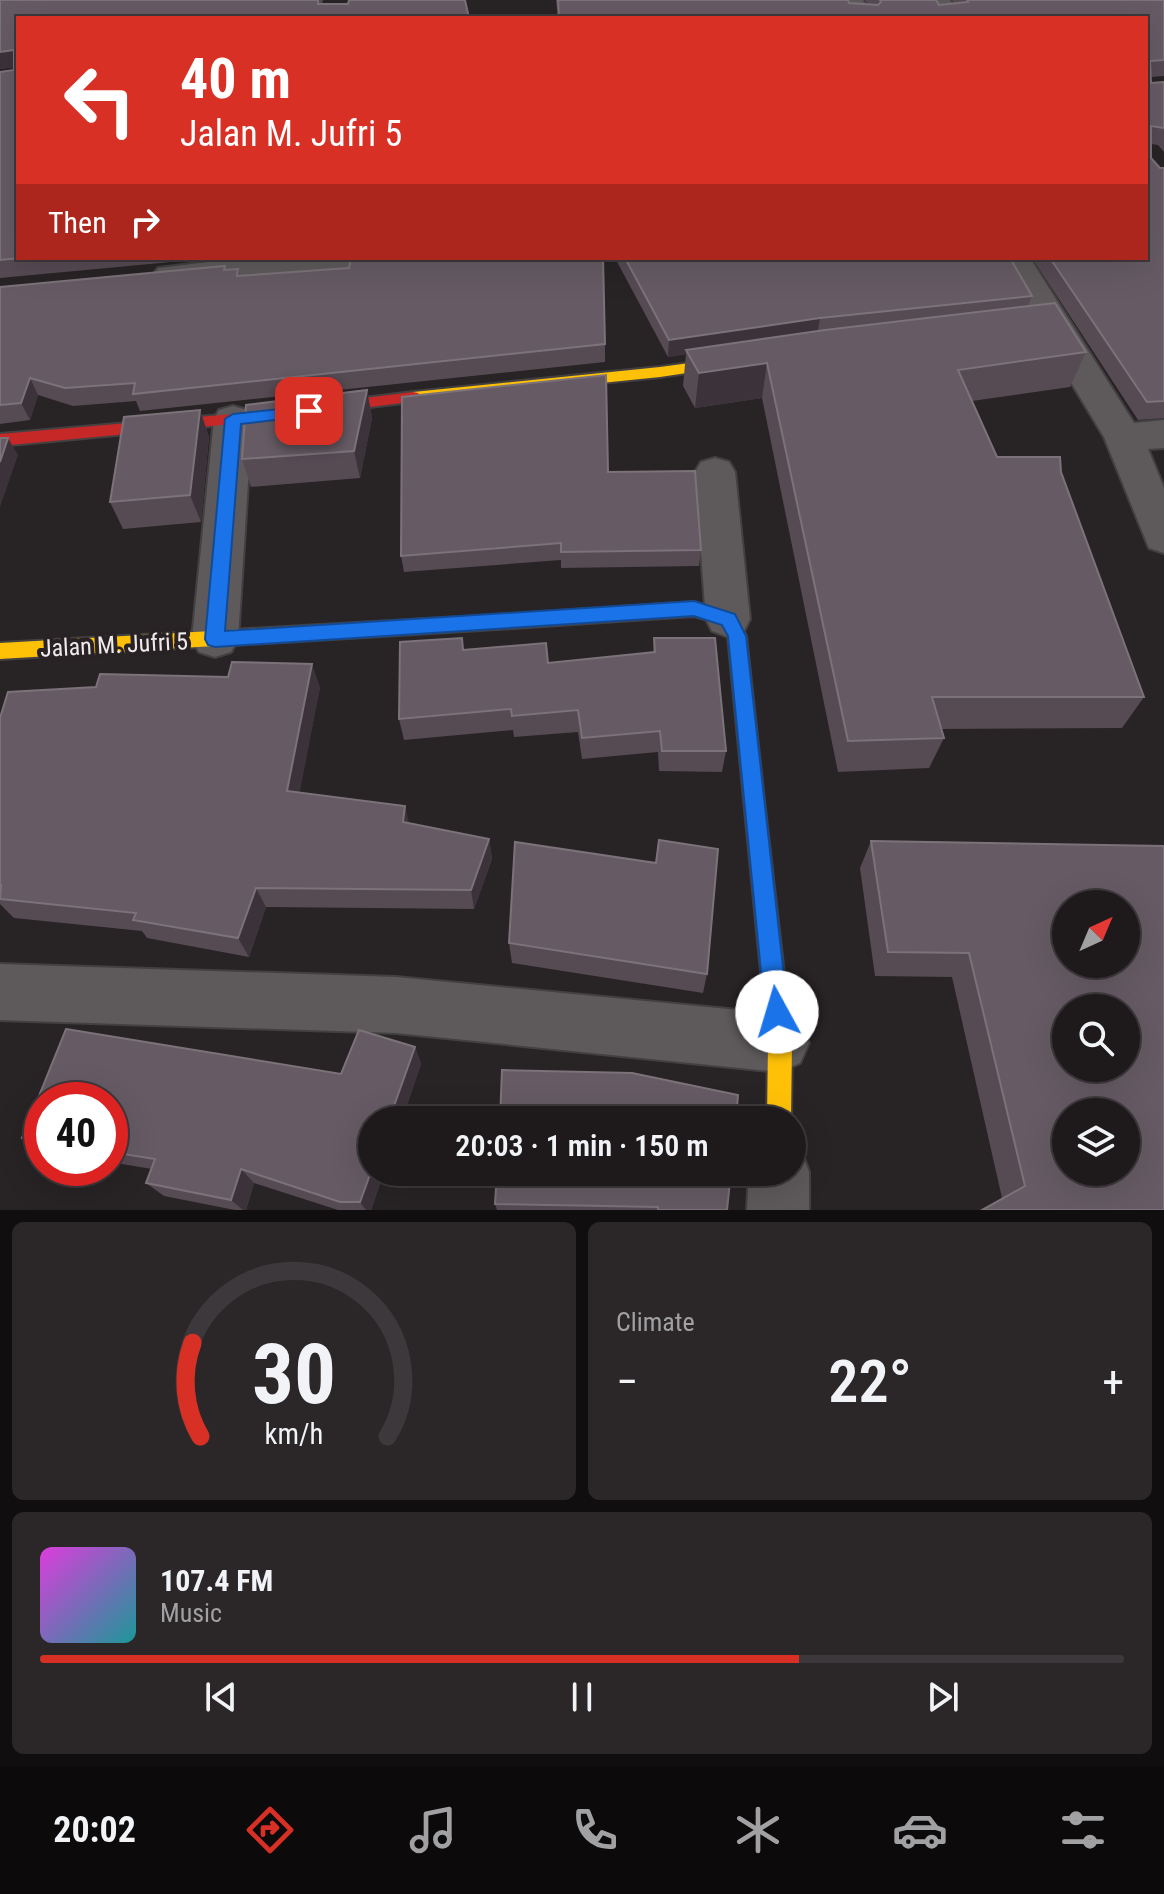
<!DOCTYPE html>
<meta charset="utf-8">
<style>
body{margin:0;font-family:"Roboto Condensed",sans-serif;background:#2b2729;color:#f1f3f6;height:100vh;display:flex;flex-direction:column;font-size:30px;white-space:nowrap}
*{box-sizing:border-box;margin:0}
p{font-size:26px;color:#a1a1a3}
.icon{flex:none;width:44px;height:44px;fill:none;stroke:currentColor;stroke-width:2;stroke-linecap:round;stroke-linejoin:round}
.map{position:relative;height:1210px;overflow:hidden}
.drawer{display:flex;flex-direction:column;gap:12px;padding:12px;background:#100e0f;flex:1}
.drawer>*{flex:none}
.hud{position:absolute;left:16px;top:16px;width:1132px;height:244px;border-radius:0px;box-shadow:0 8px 32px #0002,0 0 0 2px #3c383b;background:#d93025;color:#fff;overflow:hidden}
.needle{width:52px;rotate:44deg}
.fabs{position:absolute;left:1052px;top:890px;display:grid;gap:16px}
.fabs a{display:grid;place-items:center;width:88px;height:88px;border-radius:50%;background:#1e1a1c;box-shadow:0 8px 32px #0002,0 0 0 2px #3c383b;font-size:40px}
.speed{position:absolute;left:24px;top:1082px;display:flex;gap:16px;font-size:40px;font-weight:700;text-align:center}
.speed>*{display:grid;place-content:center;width:104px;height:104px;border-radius:50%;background:#1e1a1c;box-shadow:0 8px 32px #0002,0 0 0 2px #3c383b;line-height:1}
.speed .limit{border:12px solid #d22;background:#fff;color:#111}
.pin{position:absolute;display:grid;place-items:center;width:68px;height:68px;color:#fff;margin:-34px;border-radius:16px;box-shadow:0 4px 12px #0006}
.me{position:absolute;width:88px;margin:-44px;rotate:354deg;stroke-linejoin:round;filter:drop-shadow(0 0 6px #0008)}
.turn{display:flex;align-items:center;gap:28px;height:168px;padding:0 32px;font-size:36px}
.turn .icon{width:104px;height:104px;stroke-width:2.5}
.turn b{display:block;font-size:56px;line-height:68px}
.then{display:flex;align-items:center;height:76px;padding:0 32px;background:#0003;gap:16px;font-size:30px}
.big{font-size:60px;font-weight:600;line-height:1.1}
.drawer .widget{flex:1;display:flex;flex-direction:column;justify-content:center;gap:12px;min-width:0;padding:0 28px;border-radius:12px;background:#2b2729}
.drawer .dial{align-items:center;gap:0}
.dial svg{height:208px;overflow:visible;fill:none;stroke:#3c383b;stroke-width:7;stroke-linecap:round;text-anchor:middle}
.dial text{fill:#f1f3f6;stroke:none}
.song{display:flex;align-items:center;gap:24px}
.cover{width:96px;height:96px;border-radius:12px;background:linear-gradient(135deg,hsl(300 70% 55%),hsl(180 70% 35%))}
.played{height:8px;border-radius:4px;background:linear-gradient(90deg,#d93025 70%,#3c383b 70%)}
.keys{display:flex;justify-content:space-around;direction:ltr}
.heat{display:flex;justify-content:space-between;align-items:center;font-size:44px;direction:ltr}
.drawer .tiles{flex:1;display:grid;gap:12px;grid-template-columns:1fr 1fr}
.widget:last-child{grid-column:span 2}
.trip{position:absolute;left:358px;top:1106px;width:448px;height:80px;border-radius:40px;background:#1e1a1c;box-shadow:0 8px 32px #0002,0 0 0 2px #3c383b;font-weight:600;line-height:80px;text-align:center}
.tab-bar{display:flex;height:128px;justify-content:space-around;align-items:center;background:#0c0a0b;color:#a1a1a3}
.tab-bar .icon{width:56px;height:56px}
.tab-bar .on{color:#d93025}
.tab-bar b{font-size:36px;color:#f1f3f6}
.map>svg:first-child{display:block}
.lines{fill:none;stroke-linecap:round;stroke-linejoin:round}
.street-casing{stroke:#434041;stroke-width:4}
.fast-casing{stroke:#434041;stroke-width:4}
.slow-casing{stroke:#434041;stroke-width:4}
.jam-casing{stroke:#434041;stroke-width:4}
.street{fill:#5e5a5b;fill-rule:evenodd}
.fast{fill:#4caf50;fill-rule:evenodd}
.slow{fill:#ffc107;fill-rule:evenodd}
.jam{fill:#c62828;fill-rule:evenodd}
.wall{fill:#564a53}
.shaded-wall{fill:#3c333a}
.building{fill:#665b64;stroke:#7c7279;stroke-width:2;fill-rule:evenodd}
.route{fill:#1a73e8;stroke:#114b97;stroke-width:2}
.labels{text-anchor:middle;stroke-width:8;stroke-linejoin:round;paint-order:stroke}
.street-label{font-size:24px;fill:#efeaeb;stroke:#292224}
</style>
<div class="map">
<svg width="1164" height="1210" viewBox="0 0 1164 1210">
<rect width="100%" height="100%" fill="#282325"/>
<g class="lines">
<defs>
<g id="street">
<polygon points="837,0 863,0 875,18 849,18"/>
<polygon points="924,0 950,0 961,18 935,18"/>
<polygon points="242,258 370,258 365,265 353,268 170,285 158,282 153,275 158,268"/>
<polygon points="996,258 1030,258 1134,423 1164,420 1164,448 1148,449 1164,488 1164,553 1149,548 1104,437"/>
<polygon points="233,406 247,410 252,419 238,639 231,652 215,657 199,652 192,639 214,419 219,410"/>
<polygon points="715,458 729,462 735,472 750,619 744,631 728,637 712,631 706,619 695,472 701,462"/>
<polygon points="0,964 396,977 780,1014 800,1023 809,1043 800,1063 780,1072 396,1033 0,1020"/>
<polygon points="792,1147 801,1150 809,1172 809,1210 747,1210 749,1172 792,1172"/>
</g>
<polygon id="fast" points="694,602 734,614 746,636 764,800 761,806 754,809 747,806 744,800 728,636 722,624 694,616 514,628 508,626 505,621 508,616 514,614"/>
<g id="slow">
<polygon points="742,356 750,361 747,364 660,377 413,402 405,397 413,392 660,367"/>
<polygon points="514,614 520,616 523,621 520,626 514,628 0,659 0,643"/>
<polygon points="754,791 761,794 764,800 792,1043 791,1120 767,1120 768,1043 744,800 747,794"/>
</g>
<polygon id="jam" points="413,392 418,393 421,397 418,401 233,424 0,446 0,434 233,414"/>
</defs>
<use href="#street" class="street-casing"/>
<use href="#fast" class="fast-casing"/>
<use href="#slow" class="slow-casing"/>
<use href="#jam" class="jam-casing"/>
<use href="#street" class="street"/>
<use href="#fast" class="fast"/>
<use href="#slow" class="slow"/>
<use href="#jam" class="jam"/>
</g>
<g class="wall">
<polygon points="0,0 323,0 322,4 18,258 214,258 0,278 0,72 14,70 14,67 0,69"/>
<polygon points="556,0 848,0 849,3 868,4 865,0 936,0 939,5 954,3 952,0 1164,0 1164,76 1151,77 1151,83 1164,82 1164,152 1158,145 1151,144 1151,158 1160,168 1164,168 1164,418 1138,420 1032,258 1146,258 1146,18 558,18"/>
<polygon points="615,258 1010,258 1032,296 1028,306 1086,352 1070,387 972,401 997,457 1061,472 1144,697 1122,728 941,729 944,738 929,768 838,772 762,398 695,408 683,386 686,354 668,357"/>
<polygon points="238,269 240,276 605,344 605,362 140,411 136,401 73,406 38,395 30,420 0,424 0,287"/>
<polygon points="367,390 372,418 360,478 251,487 242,459"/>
<polygon points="200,410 209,437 201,522 123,529 110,502"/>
<polygon points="608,472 701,550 699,566 561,568 561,560 404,572 401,556"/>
<polygon points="654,638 726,751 722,772 659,771 658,752 582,759 578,732 514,737 513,730 404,740 399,719 464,650 548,663 653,652"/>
<polygon points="320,687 299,793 410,823 489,839 492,859 474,909 266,907 249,957 147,938 142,931 14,918 0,904 0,718"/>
<polygon points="871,841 1164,846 1164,1210 1002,1198 952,977 875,976 860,868"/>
<polygon points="509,943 707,974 703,993 512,963"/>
<polygon points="66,1029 341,1074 359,1030 415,1047 421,1064 402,1120 372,1120 372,1172 384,1172 371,1210 338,1210 254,1183 246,1210 235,1210 164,1196 146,1183 152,1169 110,1162 110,1100 42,1100 42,1151 22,1138"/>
<polygon points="497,1172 727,1210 497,1210 495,1204"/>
</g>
<g class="shaded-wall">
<polygon points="14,50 18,67 0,69 0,52"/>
<polygon points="820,318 817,335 686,350 686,354 668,357 669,340"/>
<polygon points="767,363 762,398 695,408 699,373"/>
<polygon points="30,378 38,395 30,420 21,403"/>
<polygon points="367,390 372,418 360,478 354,451"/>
<polygon points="200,410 209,437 201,522 190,495"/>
<polygon points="8,438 18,455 0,507 0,462"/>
<polygon points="312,664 320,687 296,812 287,791"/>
<polygon points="405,806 410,826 403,822"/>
<polygon points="489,839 492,859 474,909 471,890"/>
<polygon points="256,888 266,907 249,957 238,938"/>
<polygon points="415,1047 421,1064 402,1120 389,1120"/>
<polygon points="241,1169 254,1183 246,1210 243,1210 231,1200"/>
<polygon points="372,1169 372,1172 384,1172 371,1210 366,1210 360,1202"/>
</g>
<g class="building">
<polygon points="0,0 318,0 318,4 348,4 349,0 465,0 469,18 18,18 18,258 20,258 0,260 0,72 14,70 14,50 0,52"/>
<polygon points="558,0 848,0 849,3 878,5 881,2 880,0 936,0 939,5 968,2 967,0 1164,0 1164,60 1150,61 1151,83 1164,82 1164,128 1151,126 1151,158 1160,168 1164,168 1164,401 1147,402 1050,258 1146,258 1146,18 559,18"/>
<polygon points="351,258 603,258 605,344 133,394 135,383 65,388 30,378 21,403 0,405 0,287 225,266 224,270 238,269 237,276 349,268"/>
<polygon points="625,258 1010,258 1032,296 820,318 669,340"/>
<polygon points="1055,303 1086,352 958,370 997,457 1060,457 1061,472 1144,697 932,697 944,738 848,741 767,363 699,373 686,350 825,330"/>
<polygon points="606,375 608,472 695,471 701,550 561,552 561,543 401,556 402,397"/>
<polygon points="367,390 354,451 242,459 246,405"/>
<polygon points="200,410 190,495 110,502 124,417"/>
<polygon points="0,438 8,438 0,462"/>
<polygon points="462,638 463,650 546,643 548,663 655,652 654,638 715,638 726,751 662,751 660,731 582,738 578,710 512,716 511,709 399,719 400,642"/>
<polygon points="232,662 312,664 287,791 405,806 403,822 489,839 471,890 256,888 238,938 133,920 136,913 0,899 1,885 0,885 0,718 8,692 96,687 100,674 228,677"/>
<polygon points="659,840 718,849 707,974 509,943 515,842 656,863"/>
<path d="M871,841L1164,846V1210H982L1025,1186L969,953L888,952ZM1066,904H1126V964H1066ZM1066,1008H1126V1068H1066ZM1066,1112H1126V1172H1066Z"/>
<polygon points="66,1029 341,1074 359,1030 415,1047 389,1120 372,1120 372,1169 360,1202 340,1202 241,1169 231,1200 146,1183 155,1159 110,1152 110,1100 42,1100 42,1141 22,1138"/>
<polygon points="502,1070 632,1073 738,1095 736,1120 500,1120"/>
<polygon points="497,1172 731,1172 727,1210 658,1210 658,1207 495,1204"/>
</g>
<polygon class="route" points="309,406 315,407 315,415 241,424 225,631 694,601 735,614 746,636 788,1012 785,1020 777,1023 769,1020 765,1012 728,636 722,625 694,616 215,647 208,645 205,639 225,419 233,414"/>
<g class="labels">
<g class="street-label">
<text transform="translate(114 645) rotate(-3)" y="8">Jalan M. Jufri 5</text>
</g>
</g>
</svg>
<div class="fabs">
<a><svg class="needle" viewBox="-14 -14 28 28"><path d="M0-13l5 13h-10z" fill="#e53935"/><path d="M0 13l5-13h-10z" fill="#a1a1a3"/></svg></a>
<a><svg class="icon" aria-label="search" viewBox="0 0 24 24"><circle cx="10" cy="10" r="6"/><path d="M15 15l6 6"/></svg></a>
<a><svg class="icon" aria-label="layers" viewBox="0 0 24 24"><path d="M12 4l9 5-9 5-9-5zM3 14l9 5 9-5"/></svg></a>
</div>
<div class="speed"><div class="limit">40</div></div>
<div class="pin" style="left:309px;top:411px;background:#d93025"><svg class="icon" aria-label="arrive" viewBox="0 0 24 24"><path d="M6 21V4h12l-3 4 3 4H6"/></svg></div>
<svg class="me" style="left:777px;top:1012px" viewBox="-20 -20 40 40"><circle r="19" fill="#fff"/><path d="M0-13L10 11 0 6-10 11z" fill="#1a73e8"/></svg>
<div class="trip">20:03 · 1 min · 150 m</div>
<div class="hud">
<div class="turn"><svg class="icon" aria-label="left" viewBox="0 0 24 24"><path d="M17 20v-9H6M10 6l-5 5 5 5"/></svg><div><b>40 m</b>Jalan M. Jufri 5</div></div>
<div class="then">Then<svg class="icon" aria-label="right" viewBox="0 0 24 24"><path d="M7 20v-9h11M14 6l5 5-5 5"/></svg></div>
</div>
</div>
<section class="drawer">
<div class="tiles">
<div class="widget dial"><svg viewBox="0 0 100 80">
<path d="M14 69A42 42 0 1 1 86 69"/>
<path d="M14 69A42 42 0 0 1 11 33" stroke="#d93025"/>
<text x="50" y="56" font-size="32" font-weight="700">30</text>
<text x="50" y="72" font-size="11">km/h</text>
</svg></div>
<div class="widget"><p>Climate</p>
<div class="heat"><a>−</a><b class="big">22°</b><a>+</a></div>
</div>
<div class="widget">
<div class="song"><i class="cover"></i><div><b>107.4 FM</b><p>Music</p></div></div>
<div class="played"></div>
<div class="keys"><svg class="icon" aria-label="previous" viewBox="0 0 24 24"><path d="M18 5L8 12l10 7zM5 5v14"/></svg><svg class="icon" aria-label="pause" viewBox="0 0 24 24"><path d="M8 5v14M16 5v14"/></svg><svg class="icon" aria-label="next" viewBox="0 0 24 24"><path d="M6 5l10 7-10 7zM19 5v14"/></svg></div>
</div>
</div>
</section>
<nav class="tab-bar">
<b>20:02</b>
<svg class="icon on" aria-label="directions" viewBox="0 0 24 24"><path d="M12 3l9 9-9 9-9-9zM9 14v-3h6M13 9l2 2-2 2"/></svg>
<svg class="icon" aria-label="music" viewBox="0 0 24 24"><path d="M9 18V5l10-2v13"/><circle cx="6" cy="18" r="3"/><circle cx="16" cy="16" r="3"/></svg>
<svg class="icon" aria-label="phone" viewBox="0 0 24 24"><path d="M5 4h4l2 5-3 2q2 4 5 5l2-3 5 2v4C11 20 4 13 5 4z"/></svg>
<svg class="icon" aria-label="climate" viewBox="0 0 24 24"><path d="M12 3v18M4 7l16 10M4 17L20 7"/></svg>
<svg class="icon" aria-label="car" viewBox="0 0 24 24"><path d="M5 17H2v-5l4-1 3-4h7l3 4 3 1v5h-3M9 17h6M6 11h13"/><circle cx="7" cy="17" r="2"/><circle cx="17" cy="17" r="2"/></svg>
<svg class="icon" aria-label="filters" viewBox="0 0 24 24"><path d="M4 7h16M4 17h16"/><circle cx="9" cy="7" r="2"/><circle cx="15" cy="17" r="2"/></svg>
</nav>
